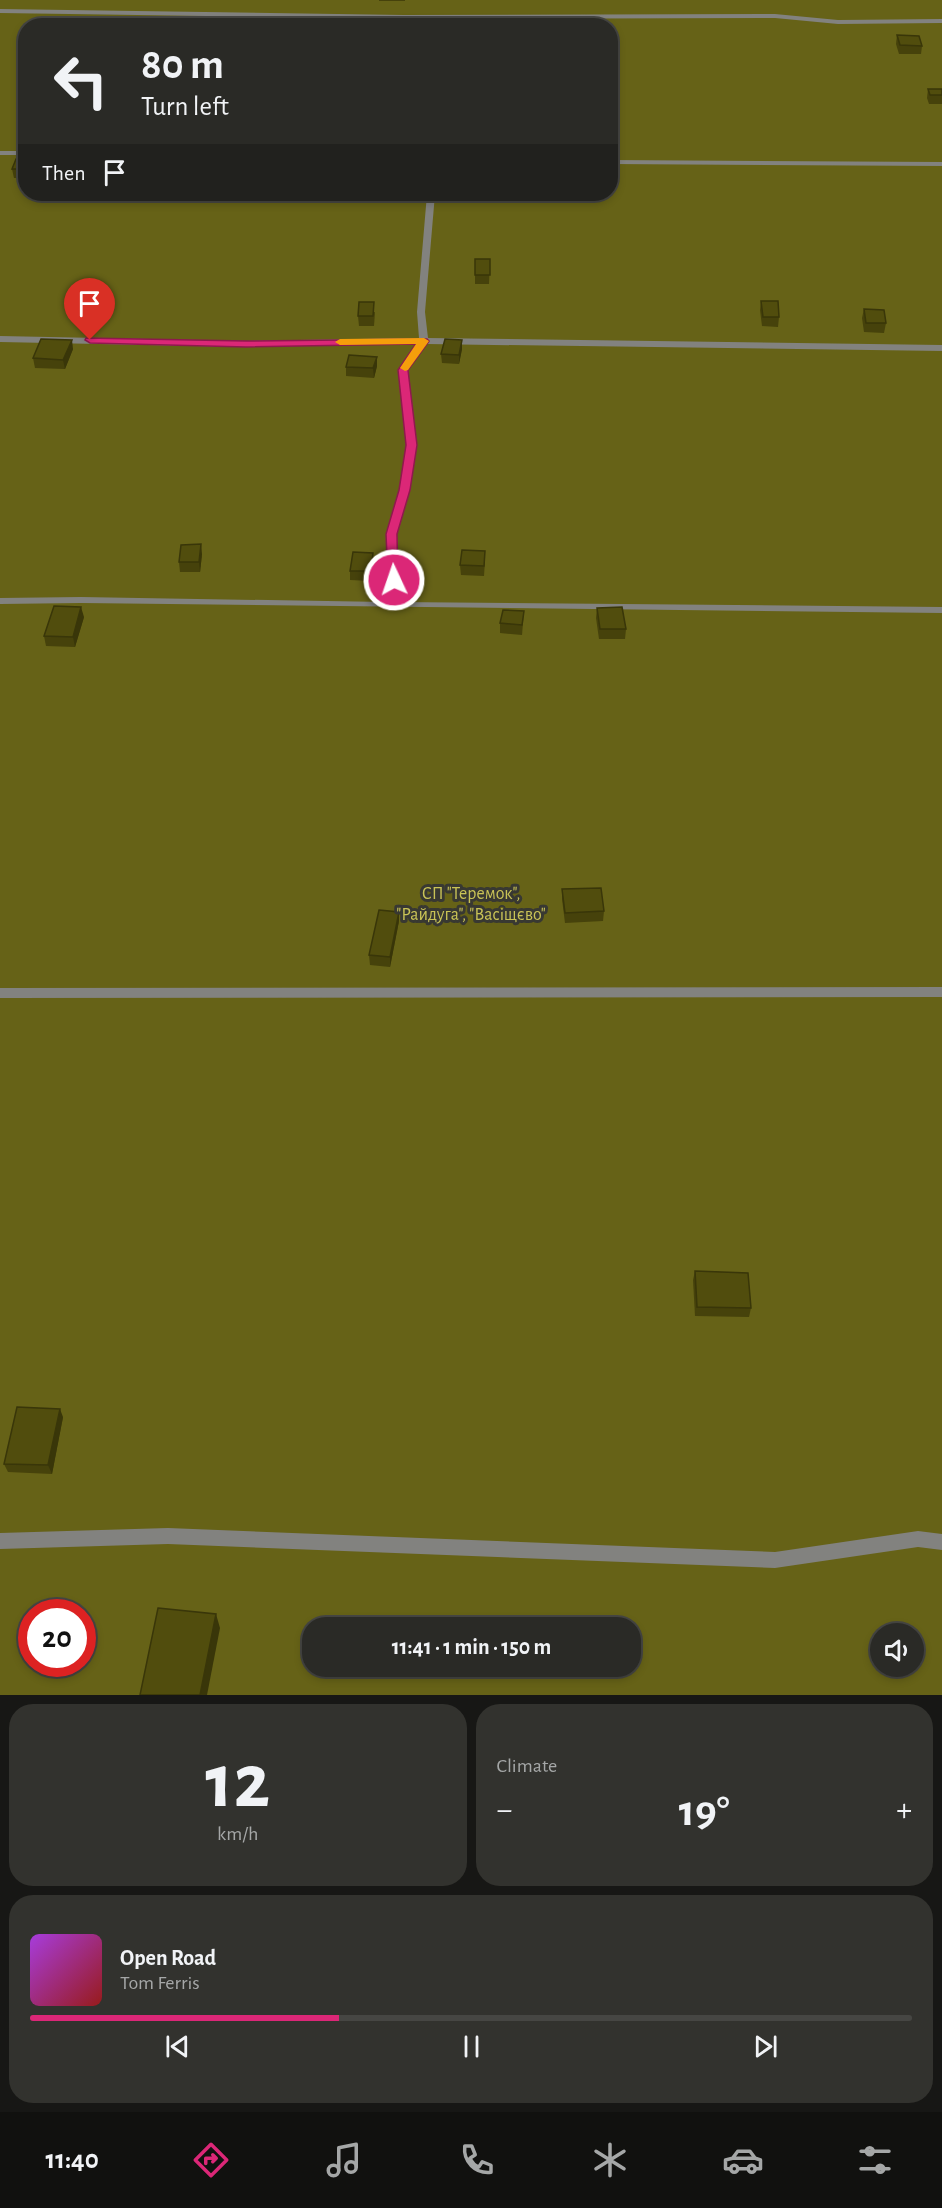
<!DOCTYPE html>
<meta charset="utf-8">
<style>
body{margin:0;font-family:"Alegreya Sans",sans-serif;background:#32322e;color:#f1f3f6;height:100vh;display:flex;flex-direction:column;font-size:22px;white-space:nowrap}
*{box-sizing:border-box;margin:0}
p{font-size:20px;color:#a5a7a7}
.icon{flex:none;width:33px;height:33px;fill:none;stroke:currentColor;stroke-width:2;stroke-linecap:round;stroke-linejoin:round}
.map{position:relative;height:1695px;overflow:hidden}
.panel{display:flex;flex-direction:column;gap:9px;padding:9px;background:#171715;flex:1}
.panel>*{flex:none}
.banner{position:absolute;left:18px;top:18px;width:600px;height:183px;border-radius:24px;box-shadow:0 3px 9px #0003,0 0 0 2px #464643;background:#2a2a26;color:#f1f3f6;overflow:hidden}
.controls{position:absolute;left:870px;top:1623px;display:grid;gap:12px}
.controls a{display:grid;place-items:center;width:54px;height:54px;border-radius:50%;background:#2a2a26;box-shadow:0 3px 9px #0003,0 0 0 2px #464643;font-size:30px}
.speed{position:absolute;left:18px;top:1599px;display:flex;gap:12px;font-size:30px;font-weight:700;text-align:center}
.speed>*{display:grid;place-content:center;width:78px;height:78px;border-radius:50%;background:#2a2a26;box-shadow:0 3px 9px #0003,0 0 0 2px #464643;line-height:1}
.speed .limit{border:9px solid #d22;background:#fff;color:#111}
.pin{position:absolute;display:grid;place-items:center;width:51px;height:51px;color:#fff;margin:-62px -26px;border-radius:50% 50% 50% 0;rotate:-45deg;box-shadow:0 0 6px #0007}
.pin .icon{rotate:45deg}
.me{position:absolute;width:66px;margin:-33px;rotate:357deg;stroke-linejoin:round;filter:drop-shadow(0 0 4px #0008)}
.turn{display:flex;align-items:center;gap:21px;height:126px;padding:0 24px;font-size:27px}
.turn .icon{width:78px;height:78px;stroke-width:2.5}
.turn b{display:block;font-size:42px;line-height:51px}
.then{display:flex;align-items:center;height:57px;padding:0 24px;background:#0003;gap:12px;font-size:22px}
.big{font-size:45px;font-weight:700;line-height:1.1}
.panel .card{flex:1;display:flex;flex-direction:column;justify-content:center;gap:9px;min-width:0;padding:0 21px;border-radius:24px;background:#32322e}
.panel .dial{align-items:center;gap:0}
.dial b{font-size:78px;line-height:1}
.song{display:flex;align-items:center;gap:18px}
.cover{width:72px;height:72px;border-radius:9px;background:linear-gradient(135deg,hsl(280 70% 55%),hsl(0 70% 35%))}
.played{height:6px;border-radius:3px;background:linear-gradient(90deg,#db2777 35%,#464643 35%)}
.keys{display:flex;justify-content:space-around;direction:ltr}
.heat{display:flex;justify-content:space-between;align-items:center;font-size:33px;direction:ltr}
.panel .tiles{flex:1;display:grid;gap:9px;grid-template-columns:1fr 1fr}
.card:last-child{grid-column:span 2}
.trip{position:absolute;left:302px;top:1617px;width:339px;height:60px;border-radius:24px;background:#2a2a26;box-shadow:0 3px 9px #0003,0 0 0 2px #464643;font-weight:700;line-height:60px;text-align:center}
.tab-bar{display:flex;height:96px;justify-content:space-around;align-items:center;background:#11110f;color:#a5a7a7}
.tab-bar .icon{width:42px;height:42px}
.tab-bar .current{color:#db2777}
.tab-bar b{font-size:27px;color:#f1f3f6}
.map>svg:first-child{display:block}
.green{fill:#666217;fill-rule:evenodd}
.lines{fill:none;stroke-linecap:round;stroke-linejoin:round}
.lane{fill:#82827f;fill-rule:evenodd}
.wall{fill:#46420b}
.shaded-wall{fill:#393609}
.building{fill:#514d0d;stroke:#393609;stroke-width:1.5}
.route{fill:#db2777;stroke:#8e194d;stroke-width:1.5}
.slow{fill:#f59e0b}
.labels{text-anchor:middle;stroke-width:6;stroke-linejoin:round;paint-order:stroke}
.park-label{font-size:18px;fill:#c9c356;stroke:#383832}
</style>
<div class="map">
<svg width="942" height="1695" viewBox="0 0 942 1695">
<rect width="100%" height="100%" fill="#383832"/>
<path class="green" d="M0,0H942V1695H0ZM26,26H610V194H26ZM32,1612H82V1664H32ZM312,1628H630V1666H312ZM880,1634H914V1666H880Z"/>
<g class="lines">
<g class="lane">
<polygon points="0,9 404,15 775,14 838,20 942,19 942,23 838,24 775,18 404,19 0,13"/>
<rect x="0" y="151" width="26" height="4"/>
<polygon points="610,160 942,162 942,166 610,164"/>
<polygon points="427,194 435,194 425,312 428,338 942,345 942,351 427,344 407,370 417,445 410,490 396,534 399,580 396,602 942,607 942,613 81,603 0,604 0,598 81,597 385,602 389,580 386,534 400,490 407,445 399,370 418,344 246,347 0,342 0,336 246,341 419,338 417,312"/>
<polygon points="942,987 942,997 0,998 0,988"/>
<polygon points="168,1528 775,1552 918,1531 942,1534 942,1550 918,1547 775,1568 168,1544 0,1549 0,1533"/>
</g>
</g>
<g class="wall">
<rect x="379" y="0" width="26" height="1"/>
<polygon points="897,35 922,46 921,54 899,54 896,44"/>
<polygon points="928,89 942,89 942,104 929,104 927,98"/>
<polygon points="26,160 26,178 14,178 12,169"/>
<polygon points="475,259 490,259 489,284 475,284"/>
<polygon points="761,301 779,317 778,327 762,326 760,310"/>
<polygon points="864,309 886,323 884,333 864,332 862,318"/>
<polygon points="375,312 374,326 359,326 358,316"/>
<polygon points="462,340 462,349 459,364 442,363 441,354"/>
<polygon points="73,349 65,369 35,368 33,358"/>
<polygon points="377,366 374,378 346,376 346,367"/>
<polygon points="373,553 373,562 371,581 350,580 350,571"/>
<polygon points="202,554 200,572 180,572 179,562"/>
<polygon points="485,561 484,576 461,575 460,565"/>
<polygon points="597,608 626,629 625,639 599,639 596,618"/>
<polygon points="524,611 522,635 500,633 500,623"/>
<polygon points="84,617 75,647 46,646 44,636"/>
<polygon points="562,889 604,911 603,921 565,923 562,899"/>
<polygon points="399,921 390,967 370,965 369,955"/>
<polygon points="695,1271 751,1308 749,1317 695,1316 693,1280"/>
<polygon points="63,1417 52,1474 8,1472 4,1464"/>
</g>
<g class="shaded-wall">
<polygon points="72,340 73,349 65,369 63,360"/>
<polygon points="462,340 462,349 459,364 459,355"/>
<polygon points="377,357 377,366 374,378 373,368"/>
<polygon points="201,544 202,554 200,572 199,562"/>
<polygon points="373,553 373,562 371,581 371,571"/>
<polygon points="81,607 84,617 75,647 73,637"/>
<polygon points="399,912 399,921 390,967 390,957"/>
<polygon points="60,1409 63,1417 52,1474 48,1465"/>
<polygon points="216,1614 220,1628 207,1695 200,1695"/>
</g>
<g class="building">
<polygon points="897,35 919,36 922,46 900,45"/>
<polygon points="928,89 942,89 942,95 930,95"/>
<polygon points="16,159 26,160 26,169 12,169"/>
<rect x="475" y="259" width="15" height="16"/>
<polygon points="761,301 778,301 779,317 763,317"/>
<polygon points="359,302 374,302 373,316 358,316"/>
<polygon points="864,309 884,310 886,323 866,323"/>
<polygon points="41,339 72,340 63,360 33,358"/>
<polygon points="445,339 462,340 459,355 441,354"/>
<polygon points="349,355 377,357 373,368 346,367"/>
<polygon points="201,544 199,562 179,562 181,545"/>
<polygon points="462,550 485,551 484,566 460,565"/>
<polygon points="353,552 373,553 371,571 350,571"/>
<polygon points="54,606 81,607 73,637 44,636"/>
<polygon points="622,607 626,629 600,629 597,608"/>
<polygon points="503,610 524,611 522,625 500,623"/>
<polygon points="601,888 604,911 565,913 562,889"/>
<polygon points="379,910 399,912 390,957 369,955"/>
<polygon points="695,1271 748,1273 751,1308 697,1307"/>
<polygon points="17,1407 60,1409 48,1465 4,1464"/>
<polygon points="158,1608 216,1614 200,1695 140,1695"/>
</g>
<polygon class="route" points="86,338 246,341 427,339 429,341 408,370 417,445 410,490 397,534 398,583 390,583 388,580 386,534 399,490 406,445 398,370 416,344 246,347 90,343 85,340"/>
<polygon class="slow" points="424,338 429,341 408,370 405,371 400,368 416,344 340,345 335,342 340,339"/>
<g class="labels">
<g class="park-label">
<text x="471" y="899">СП "Теремок",<tspan x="471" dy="21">"Райдуга", "Васіщєво"</tspan></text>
</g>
</g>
</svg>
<div class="controls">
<a><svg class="icon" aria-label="sound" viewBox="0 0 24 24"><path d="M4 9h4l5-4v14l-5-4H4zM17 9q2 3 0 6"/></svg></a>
</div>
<div class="speed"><div class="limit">20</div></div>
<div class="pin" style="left:90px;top:340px;background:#d93025"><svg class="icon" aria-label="arrive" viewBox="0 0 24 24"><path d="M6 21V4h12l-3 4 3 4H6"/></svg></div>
<svg class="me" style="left:394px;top:580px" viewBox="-20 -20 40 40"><circle r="17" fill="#db2777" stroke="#fff" stroke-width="3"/><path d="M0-11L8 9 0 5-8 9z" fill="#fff"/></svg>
<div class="trip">11:41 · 1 min · 150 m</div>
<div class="banner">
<div class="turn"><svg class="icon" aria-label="left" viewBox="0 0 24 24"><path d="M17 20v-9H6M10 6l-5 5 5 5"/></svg><div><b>80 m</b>Turn left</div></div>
<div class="then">Then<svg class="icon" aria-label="arrive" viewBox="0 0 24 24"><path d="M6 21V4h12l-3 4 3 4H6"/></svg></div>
</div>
</div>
<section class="panel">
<div class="tiles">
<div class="card dial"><b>12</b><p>km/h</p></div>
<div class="card"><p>Climate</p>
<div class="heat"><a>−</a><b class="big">19°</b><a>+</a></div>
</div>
<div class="card">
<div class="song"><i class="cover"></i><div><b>Open Road</b><p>Tom Ferris</p></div></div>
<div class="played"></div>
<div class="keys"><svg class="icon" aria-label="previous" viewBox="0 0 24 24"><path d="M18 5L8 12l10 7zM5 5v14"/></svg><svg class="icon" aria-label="pause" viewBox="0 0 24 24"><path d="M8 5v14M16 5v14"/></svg><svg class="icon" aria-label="next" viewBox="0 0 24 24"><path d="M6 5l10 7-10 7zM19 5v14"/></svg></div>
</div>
</div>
</section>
<nav class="tab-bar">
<b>11:40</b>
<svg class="icon current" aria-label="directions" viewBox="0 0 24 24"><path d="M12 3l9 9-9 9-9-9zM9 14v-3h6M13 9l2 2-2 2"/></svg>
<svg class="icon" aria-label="music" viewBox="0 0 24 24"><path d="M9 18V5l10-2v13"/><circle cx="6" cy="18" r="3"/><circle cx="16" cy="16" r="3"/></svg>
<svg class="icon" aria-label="phone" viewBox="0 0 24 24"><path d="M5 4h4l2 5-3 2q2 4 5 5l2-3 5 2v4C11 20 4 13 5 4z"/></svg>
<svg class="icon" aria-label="climate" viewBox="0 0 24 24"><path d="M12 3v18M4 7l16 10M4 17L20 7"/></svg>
<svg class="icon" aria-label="car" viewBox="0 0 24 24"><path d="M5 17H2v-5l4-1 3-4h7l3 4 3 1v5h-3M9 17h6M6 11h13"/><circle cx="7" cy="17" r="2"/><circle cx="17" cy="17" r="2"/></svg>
<svg class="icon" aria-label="filters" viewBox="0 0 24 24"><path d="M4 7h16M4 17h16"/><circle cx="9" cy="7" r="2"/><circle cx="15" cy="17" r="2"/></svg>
</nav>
